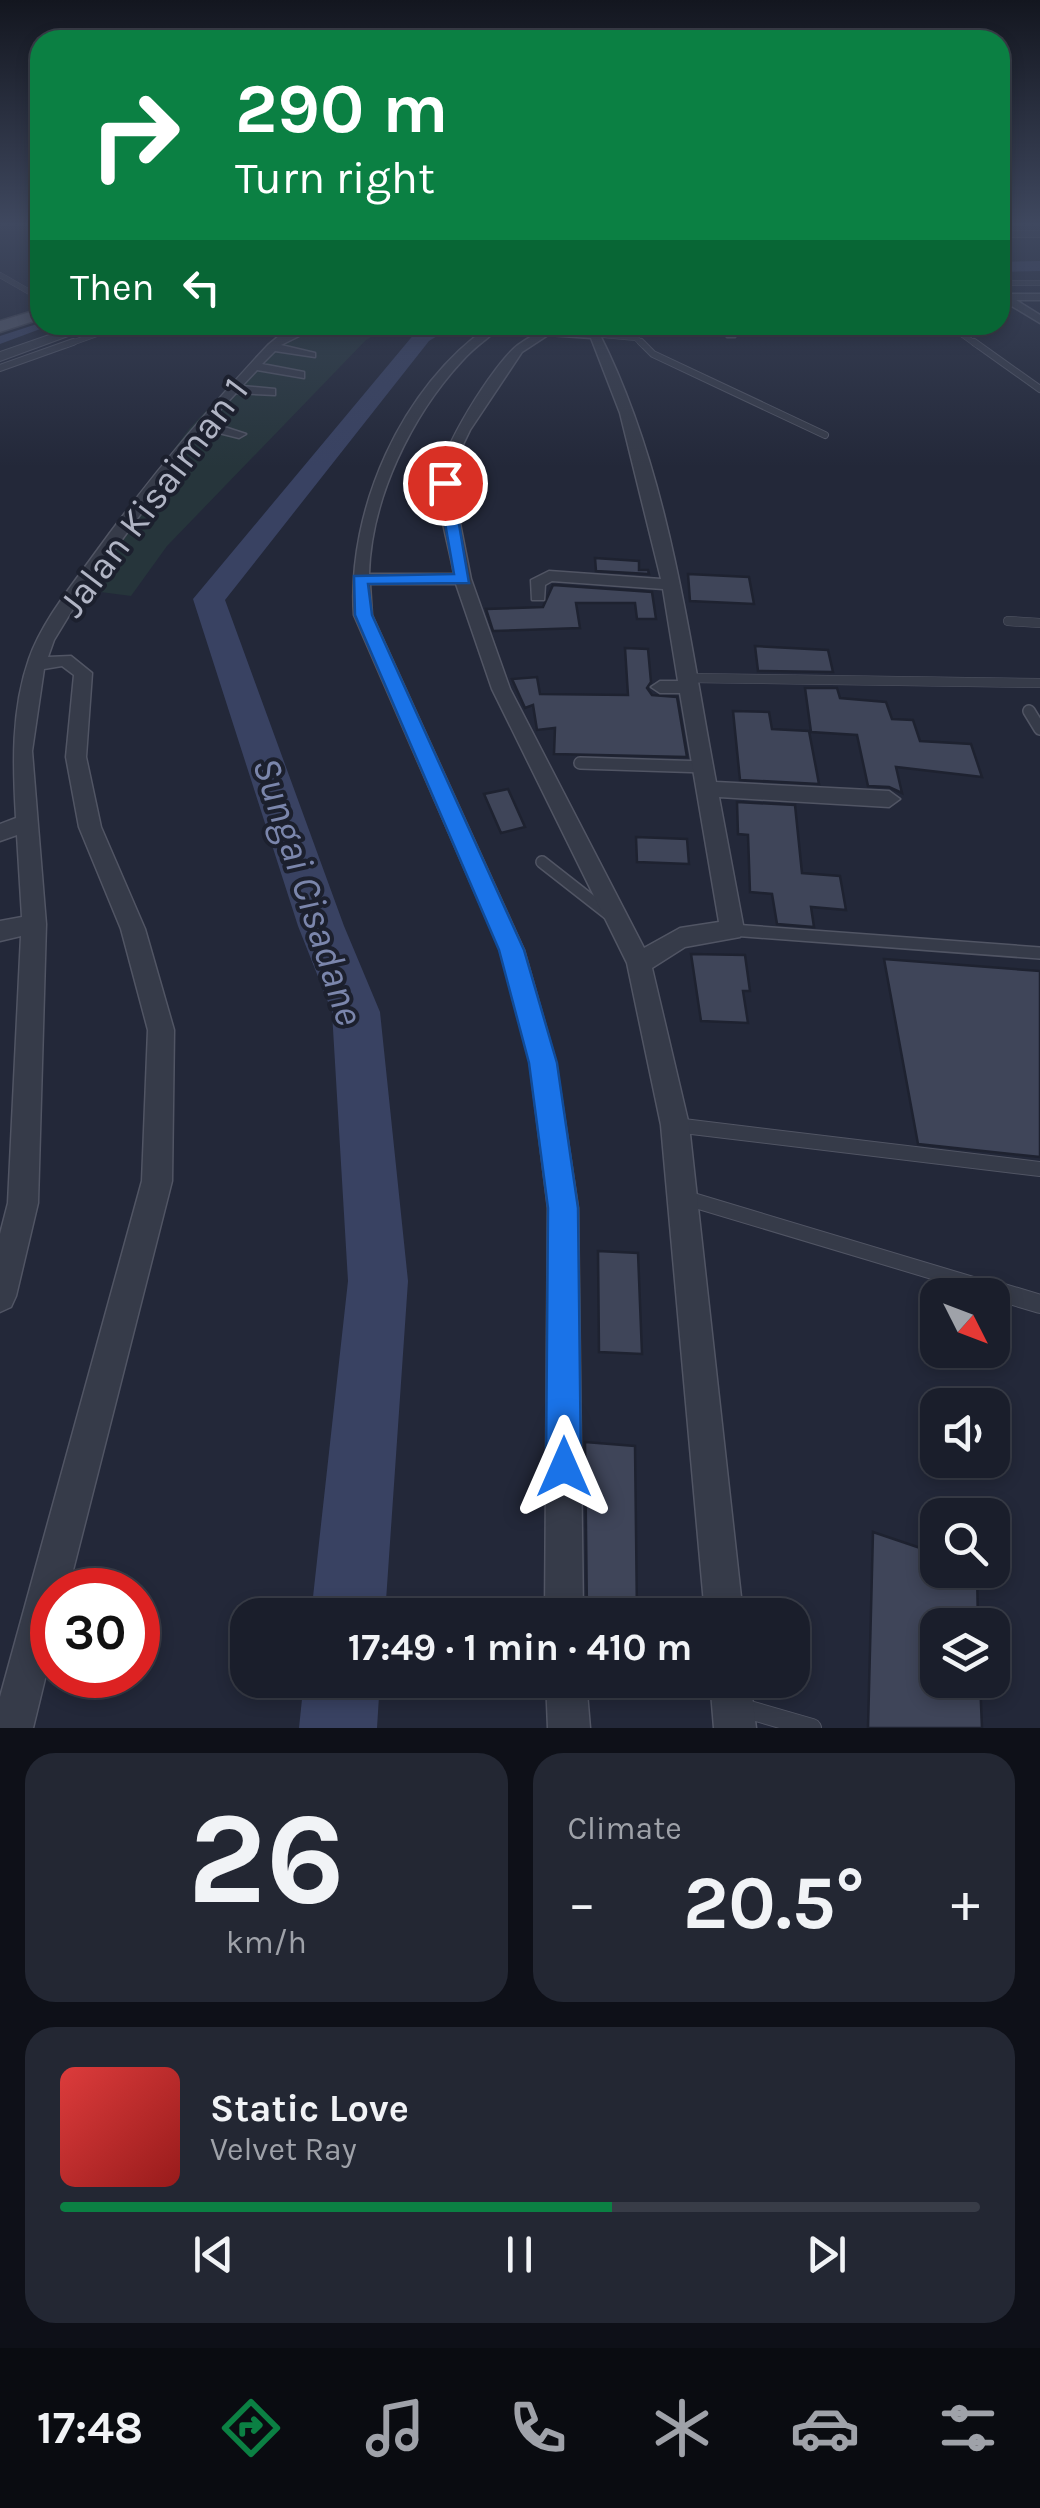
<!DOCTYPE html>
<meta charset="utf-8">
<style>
body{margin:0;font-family:Karla,sans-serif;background:#232733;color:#f1f3f6;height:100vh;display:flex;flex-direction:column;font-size:38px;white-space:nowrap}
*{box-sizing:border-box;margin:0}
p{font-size:32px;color:#9fa2a9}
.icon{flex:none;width:55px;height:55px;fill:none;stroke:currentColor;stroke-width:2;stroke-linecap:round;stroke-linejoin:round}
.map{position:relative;height:1728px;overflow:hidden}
.sheet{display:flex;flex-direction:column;gap:25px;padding:25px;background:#0e1018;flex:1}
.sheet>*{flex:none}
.hud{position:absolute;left:30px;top:30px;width:980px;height:305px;border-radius:30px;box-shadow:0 5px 15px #0003,0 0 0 2px #383c47;background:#0b8043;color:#fff;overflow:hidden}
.needle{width:65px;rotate:132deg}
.buttons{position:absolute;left:920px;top:1278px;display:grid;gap:20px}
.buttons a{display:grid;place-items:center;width:90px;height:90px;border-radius:20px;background:#1a1e2b;box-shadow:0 5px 15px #0003,0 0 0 2px #383c47;font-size:50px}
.speed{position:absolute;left:30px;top:1568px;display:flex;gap:20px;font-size:50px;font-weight:700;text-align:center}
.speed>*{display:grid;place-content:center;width:130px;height:130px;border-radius:50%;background:#1a1e2b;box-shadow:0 5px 15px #0003,0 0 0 2px #383c47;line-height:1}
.speed .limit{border:15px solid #d22;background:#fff;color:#111}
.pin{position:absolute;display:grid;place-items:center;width:85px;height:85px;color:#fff;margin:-42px;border:5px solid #fff;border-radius:50%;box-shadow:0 2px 10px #0007}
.me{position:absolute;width:110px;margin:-55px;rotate:0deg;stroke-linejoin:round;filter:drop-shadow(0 0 8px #0008)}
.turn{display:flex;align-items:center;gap:35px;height:210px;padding:0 40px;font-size:45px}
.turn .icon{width:130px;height:130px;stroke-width:2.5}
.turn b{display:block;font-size:70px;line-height:85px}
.then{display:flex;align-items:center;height:95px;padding:0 40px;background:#0003;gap:20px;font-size:38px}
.big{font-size:75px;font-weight:700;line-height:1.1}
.sheet .card{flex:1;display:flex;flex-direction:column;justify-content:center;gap:15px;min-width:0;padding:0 35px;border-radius:30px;background:#232733}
.sheet .dial{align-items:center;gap:0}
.dial b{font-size:130px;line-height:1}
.song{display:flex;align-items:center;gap:30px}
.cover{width:120px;height:120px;border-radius:15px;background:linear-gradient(135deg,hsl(0 70% 55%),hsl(0 70% 35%))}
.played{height:10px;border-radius:5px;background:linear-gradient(90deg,#0b8043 60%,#383c47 60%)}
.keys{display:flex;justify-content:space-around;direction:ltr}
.heat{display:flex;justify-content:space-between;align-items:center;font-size:55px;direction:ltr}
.sheet .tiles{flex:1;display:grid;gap:25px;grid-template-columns:1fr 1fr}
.card:last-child{grid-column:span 2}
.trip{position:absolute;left:230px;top:1598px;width:580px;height:100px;border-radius:30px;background:#1a1e2b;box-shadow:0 5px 15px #0003,0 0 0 2px #383c47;font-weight:700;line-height:100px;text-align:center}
.tab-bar{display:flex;height:160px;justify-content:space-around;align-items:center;background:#0a0c11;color:#9fa2a9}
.tab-bar .icon{width:70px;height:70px}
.tab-bar .active{color:#0b8043}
.tab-bar b{font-size:45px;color:#f1f3f6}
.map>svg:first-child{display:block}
.green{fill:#26353b}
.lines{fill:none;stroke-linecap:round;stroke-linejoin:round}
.canal{fill:#394262;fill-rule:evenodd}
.river{fill:#394262;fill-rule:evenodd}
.building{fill:#3f4559;stroke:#1e2230;stroke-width:2.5}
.service-far5-casing{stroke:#515564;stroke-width:6}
.service-far4-casing{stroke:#515564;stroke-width:8}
.service-far3-casing{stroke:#515564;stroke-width:10}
.service-far2-casing{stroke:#515564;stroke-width:14}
.service-far1-casing{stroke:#515564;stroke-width:16}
.service-casing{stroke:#515564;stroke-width:20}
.minor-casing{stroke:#515564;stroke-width:3}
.tertiary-casing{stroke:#515564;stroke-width:2}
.primary-casing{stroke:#404452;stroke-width:3}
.service-far5{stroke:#363b49;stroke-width:5}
.service-far4{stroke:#363b49;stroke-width:6}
.service-far3{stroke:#363b49;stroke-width:9}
.service-far2{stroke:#363b49;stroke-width:11}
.service-far1{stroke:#363b49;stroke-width:14}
.service{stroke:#363b49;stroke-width:18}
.minor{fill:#363b49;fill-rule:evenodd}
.tertiary{fill:#363b49;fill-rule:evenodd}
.primary{fill:#545969;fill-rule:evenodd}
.route{fill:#1a73e8;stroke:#114b97;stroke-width:2.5}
.labels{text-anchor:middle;stroke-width:8;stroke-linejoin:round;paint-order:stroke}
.street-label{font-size:38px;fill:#b1b5c5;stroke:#1c202e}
.water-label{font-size:40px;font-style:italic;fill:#7b86ac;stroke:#1c202e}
</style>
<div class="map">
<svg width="1040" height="1728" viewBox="0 0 1040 1728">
<rect width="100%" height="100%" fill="#232839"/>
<polygon class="green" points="318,325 388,325 365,341 167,546 131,596 70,588 189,429 270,342"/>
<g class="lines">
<polygon class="canal" points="40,323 51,325 0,344 0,336"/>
<g class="river">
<polygon points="1040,261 1040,271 1000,272 1000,262"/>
<polygon points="429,325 455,325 429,341 225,600 344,926 380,1012 408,1281 385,1615 311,1615 348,1281 332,1012 298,926 193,599 415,333"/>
<polygon points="304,1680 380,1680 377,1728 299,1728"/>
</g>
</g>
<g class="building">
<polygon points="595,558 639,561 639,570 648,570 649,574 596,571"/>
<polygon points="688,574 749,577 754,604 690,601"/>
<polygon points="553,585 652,592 656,619 637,619 635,603 576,603 580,628 493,631 486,609 543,607"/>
<polygon points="755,646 828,650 833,672 758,671"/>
<polygon points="625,648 648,649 651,682 647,688 652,695 677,697 687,757 554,754 555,728 537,730 533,705 525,708 512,679 537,677 540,694 628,695"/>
<polygon points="805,688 837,688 840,698 886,702 892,719 913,720 920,741 971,744 982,777 896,767 902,793 889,787 868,786 857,735 811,732"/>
<polygon points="733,711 769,712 772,729 809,731 819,784 740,780"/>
<polygon points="508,789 525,827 501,833 484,794"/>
<polygon points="737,802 795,805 802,873 840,876 846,910 811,907 814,927 777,924 772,894 750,892 748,835 738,834"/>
<polygon points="636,837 687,839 689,864 637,862"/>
<polygon points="691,954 745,955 750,991 743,991 748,1023 701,1021"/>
<polygon points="884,959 1040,971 1040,1157 918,1144"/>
<polygon points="598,1251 638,1253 642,1354 599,1352"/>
<polygon points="585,1442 635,1446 637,1615 587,1615"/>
<polygon points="873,1532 938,1554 938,1570 977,1570 978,1625 938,1625 938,1680 980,1680 982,1728 868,1728"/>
</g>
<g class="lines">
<defs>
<g id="service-far5">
<polyline points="0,275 40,298"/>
<polyline points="1000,283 1040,283"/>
<polyline points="949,325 977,345"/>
<polyline points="592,334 636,338 643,345"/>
<polyline points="66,345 122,325"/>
</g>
<g id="service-far4">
<polyline points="641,342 653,354 825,435"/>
<polyline points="974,342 1040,389"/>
<polyline points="0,368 73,342"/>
</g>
<g id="service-far3">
<polyline points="1008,621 1040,623"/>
<polyline points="689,678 1040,683"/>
</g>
<g id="service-far2">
<polyline points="1029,711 1040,729"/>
<polyline points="580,763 706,767"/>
<polyline points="542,862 611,916"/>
<polyline points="732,930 1040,953"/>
</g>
<g id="service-far1">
<polyline points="675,1125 1040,1169"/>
<polyline points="686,1198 1006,1294"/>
</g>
<g id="service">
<polyline points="997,1291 1040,1304"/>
<polyline points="739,1707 812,1728"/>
</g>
<g id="minor">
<polygon points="1040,294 1040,300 1016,300 1040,315 1040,323 1000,299 1003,294"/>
<path d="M306,325H321L281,345L315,353V357L275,351L262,364L304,372V378L257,370L242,386L275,389V395L236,393L209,422L246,434L239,438L203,429L82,594L54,640L48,657L71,656L92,673L86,757L101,827L145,929L174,1030L172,1181L68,1590H52V1650L33,1728H0V1697L142,1181L148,1030L121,929L79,827L66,757L74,675L62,666L44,669L32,751L46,924L38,1203L16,1296L11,1307L0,1312V1234L8,1203L21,936L0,941V921L22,917L17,835L0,841V824L16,818C13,766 11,710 29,659C42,622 70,588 93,556C147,481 205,412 268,345L279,336Z"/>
<path d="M491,325H503C490,337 474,347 462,361C411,416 371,499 369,574H454C449,545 438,512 438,483C437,454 495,362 518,345C536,332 552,325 574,325L564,330L599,333C669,471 688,633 716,782L889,791L900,799L889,807L719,797L744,930L740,937L685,947L652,968L689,1125L743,1615H705L661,1125L627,963L492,689L456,584H370L372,615L524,950L556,1063L578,1208L583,1615H545L548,1208L530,1063L500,950L354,615C347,511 401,386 491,325ZM548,335L591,338L620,413L661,579L549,571L531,580L532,600H544L545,585L552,581L663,589L678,681H660L651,687L660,693H680L719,922L680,928L644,948L510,689L471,579L452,483L455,461L470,430L522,352Z"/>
<polygon points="721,325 731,325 735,337 727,337"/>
<polygon points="546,1680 586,1680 590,1728 548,1728"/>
<polygon points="710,1680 750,1680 756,1728 714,1728"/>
</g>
<g id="tertiary">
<rect x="1000" y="231" width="40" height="6"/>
<polygon points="78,325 98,325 0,361 0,352"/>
</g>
<polygon id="primary" points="40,309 40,319 0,332 0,321"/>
</defs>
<use href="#service-far5" class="service-far5-casing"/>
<use href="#service-far4" class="service-far4-casing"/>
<use href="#service-far3" class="service-far3-casing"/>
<use href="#service-far2" class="service-far2-casing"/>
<use href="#service-far1" class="service-far1-casing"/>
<use href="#service" class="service-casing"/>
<use href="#minor" class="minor-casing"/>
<use href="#tertiary" class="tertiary-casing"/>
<use href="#primary" class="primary-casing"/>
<use href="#service-far5" class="service-far5"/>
<use href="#service-far4" class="service-far4"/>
<use href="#service-far3" class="service-far3"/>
<use href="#service-far2" class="service-far2"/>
<use href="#service-far1" class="service-far1"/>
<use href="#service" class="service"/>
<use href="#minor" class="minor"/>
<use href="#tertiary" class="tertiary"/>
<use href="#primary" class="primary"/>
</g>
<linearGradient id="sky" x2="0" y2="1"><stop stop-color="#13161f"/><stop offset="0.48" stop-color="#3f485f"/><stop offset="1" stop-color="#3f485f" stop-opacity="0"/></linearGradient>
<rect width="1040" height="467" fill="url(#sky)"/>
<polygon class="route" points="445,479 452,483 469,583 368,584 372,615 524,950 557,1063 578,1208 581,1467 576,1480 564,1485 551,1480 546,1467 548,1208 529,1063 499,950 355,615 354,576 454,574 438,483"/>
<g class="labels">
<g class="street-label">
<text transform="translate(153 497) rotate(-53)" y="13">Jalan Kisaiman 1</text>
</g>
<g class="water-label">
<text transform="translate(309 891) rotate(72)" y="14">Sungai Cisadane</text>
</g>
</g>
</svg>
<div class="buttons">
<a><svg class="needle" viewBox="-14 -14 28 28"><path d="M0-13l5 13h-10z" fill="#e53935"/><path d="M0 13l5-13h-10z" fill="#9fa2a9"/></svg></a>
<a><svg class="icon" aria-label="sound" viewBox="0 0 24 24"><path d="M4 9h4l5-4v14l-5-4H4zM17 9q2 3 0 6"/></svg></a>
<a><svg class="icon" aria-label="search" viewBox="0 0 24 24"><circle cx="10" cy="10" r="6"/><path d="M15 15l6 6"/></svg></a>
<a><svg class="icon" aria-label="layers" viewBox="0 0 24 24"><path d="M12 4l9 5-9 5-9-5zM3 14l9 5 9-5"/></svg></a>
</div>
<div class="speed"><div class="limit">30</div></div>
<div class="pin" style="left:445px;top:483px;background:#d93025"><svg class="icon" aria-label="arrive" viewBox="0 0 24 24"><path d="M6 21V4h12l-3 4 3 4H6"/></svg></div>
<svg class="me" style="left:564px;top:1467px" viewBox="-20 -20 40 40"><path d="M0-17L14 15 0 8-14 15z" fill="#1a73e8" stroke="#fff" stroke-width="4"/></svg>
<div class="trip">17:49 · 1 min · 410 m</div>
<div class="hud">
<div class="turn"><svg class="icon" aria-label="right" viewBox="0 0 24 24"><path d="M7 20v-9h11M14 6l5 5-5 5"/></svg><div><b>290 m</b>Turn right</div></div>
<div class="then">Then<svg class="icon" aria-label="left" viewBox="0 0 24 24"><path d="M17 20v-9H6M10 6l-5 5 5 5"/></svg></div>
</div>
</div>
<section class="sheet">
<div class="tiles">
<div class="card dial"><b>26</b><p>km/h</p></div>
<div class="card"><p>Climate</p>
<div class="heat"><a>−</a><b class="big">20.5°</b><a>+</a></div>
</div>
<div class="card">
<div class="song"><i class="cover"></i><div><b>Static Love</b><p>Velvet Ray</p></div></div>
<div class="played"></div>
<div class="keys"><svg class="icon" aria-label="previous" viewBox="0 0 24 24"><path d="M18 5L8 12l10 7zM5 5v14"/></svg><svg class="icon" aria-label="pause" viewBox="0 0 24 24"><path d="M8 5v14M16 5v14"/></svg><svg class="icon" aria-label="next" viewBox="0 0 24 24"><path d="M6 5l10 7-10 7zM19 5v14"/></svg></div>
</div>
</div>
</section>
<nav class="tab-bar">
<b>17:48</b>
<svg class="icon active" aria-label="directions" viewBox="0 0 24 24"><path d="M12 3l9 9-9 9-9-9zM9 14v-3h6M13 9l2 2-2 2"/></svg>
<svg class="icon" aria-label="music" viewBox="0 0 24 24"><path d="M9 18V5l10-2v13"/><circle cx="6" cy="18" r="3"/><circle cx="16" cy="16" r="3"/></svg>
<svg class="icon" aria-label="phone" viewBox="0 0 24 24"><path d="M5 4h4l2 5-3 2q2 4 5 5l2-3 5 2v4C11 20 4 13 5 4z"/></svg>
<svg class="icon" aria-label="climate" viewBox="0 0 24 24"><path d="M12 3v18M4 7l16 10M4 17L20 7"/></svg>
<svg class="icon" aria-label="car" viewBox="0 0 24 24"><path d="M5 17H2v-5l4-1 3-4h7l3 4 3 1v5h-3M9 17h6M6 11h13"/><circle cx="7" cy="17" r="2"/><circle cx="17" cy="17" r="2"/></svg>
<svg class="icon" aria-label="filters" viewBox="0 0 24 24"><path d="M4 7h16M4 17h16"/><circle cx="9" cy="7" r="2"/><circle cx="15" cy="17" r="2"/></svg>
</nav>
